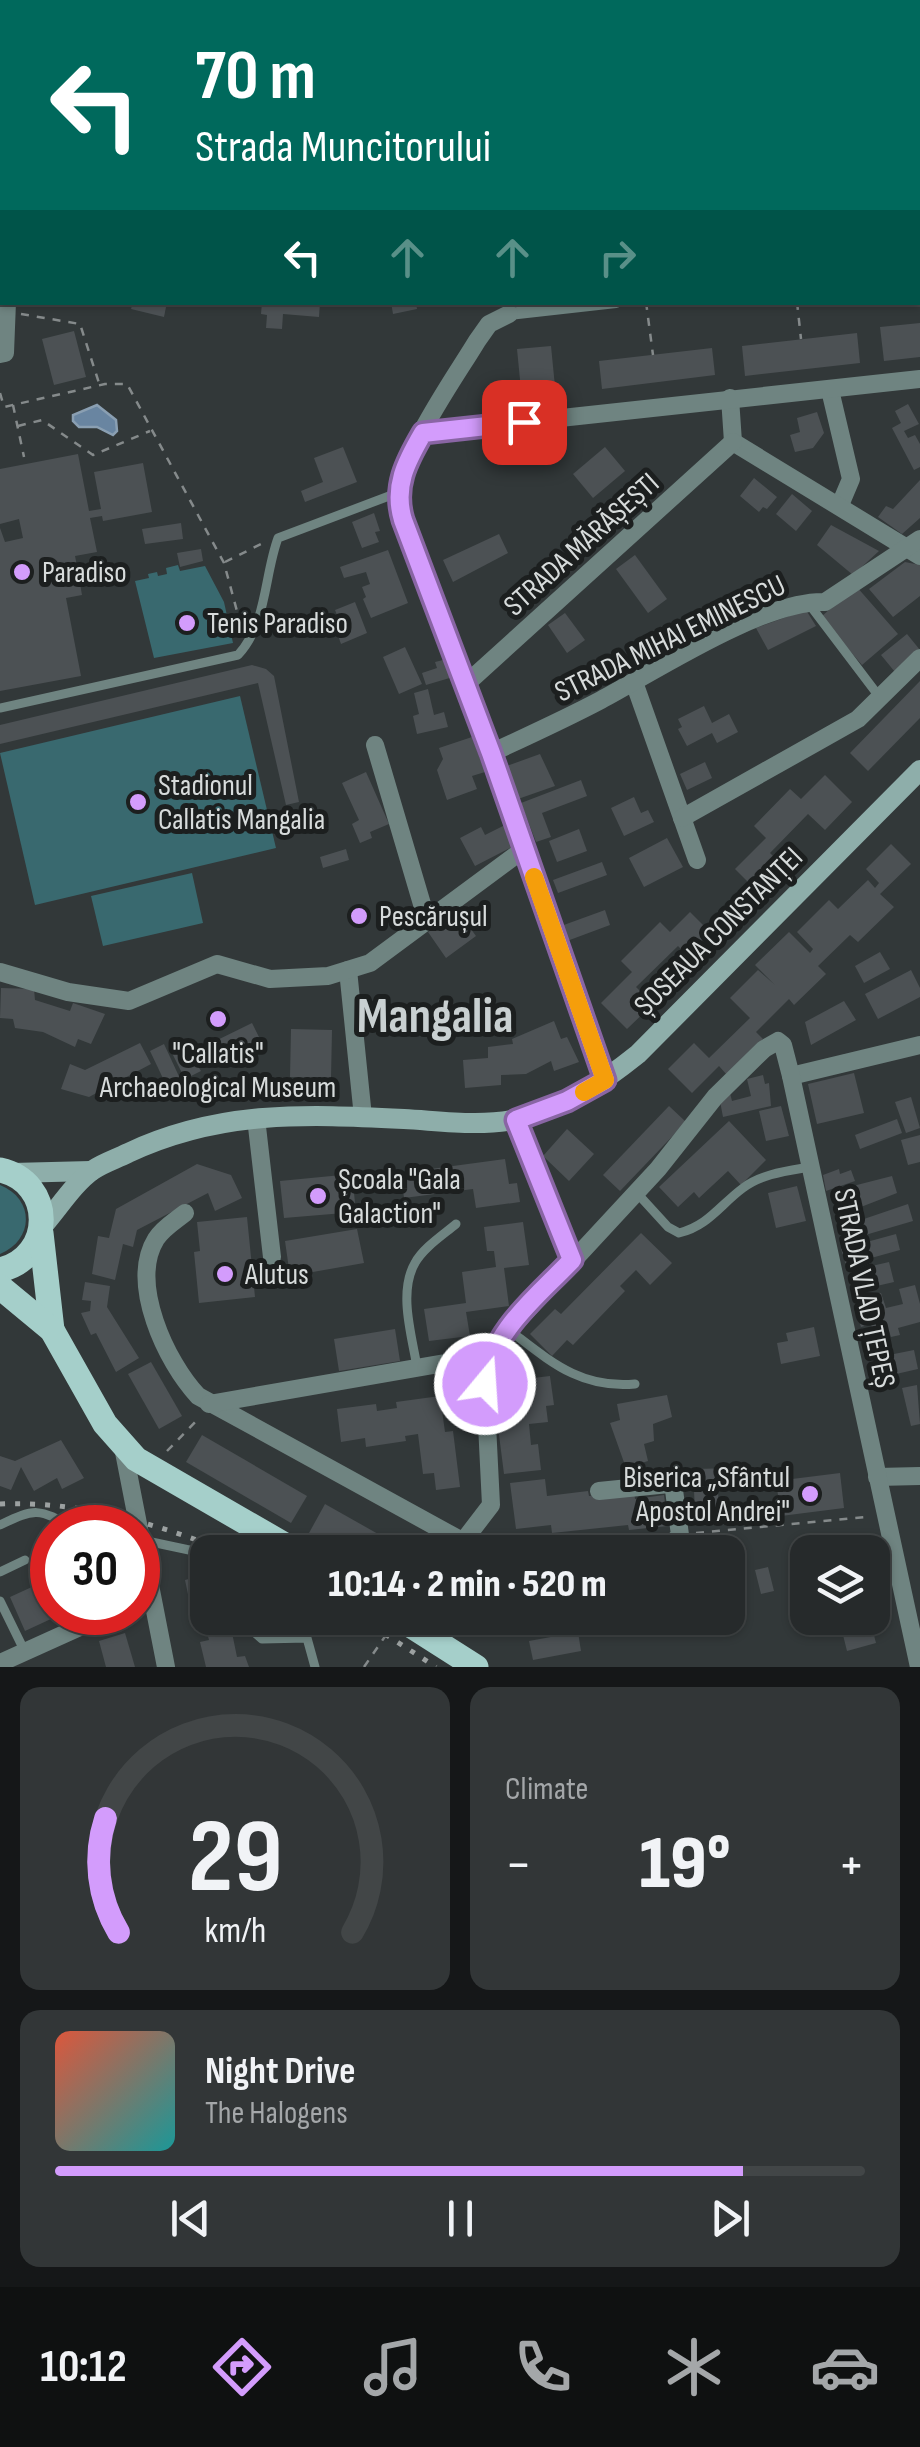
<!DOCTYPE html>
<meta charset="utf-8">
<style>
body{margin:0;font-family:"Sofia Sans Condensed",sans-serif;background:#323637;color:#f1f3f6;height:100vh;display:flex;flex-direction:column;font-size:38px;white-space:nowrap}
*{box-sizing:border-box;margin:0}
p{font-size:32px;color:#a4a7a9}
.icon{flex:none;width:55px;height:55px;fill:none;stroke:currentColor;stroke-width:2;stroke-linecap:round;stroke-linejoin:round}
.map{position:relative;height:1667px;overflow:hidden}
.drawer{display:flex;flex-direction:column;gap:20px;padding:20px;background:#151718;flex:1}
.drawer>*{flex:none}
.hud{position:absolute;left:0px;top:0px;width:920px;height:305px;box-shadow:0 2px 8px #0004,0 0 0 2px #424647;background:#00695c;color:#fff;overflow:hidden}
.controls{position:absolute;left:790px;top:1535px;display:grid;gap:20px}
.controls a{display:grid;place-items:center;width:100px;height:100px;border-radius:20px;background:#262a2b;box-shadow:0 2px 8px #0004,0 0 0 2px #424647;font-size:50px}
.speed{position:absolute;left:30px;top:1505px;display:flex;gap:20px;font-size:50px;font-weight:700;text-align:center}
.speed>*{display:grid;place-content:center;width:130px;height:130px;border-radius:50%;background:#262a2b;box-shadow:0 2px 8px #0004,0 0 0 2px #424647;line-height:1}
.speed .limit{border:15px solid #d22;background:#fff;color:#111}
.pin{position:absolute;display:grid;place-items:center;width:85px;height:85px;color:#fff;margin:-42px;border-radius:20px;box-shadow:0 5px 15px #0006}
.me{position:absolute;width:110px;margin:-55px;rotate:18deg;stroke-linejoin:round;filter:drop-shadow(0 0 8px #0008)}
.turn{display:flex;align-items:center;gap:35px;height:210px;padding:0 30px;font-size:45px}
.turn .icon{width:130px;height:130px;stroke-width:2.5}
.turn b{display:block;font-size:70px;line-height:85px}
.lanes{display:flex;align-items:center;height:95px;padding:0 30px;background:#0003;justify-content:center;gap:50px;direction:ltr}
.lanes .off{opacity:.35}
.big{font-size:75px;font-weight:800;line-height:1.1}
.drawer .card{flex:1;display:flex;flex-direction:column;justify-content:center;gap:15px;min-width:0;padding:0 35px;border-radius:20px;background:#323637}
.drawer .dial{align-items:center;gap:0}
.dial svg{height:260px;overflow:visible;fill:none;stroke:#424647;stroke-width:7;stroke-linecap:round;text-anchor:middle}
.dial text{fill:#f1f3f6;stroke:none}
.song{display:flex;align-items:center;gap:30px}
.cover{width:120px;height:120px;border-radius:15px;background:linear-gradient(135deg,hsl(10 70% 55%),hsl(180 70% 35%))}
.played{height:10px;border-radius:5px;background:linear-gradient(90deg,#d39cfc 85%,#424647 85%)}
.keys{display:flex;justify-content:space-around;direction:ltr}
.heat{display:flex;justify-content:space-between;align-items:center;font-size:55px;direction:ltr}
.drawer .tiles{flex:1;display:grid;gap:20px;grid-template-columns:1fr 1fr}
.card:last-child{grid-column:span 2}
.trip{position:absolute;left:190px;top:1535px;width:555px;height:100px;border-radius:20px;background:#262a2b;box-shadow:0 2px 8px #0004,0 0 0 2px #424647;font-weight:800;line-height:100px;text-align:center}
.tab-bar{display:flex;height:160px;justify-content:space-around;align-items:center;background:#0f1111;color:#a4a7a9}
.tab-bar .icon{width:70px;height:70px}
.tab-bar .current{color:#d39cfc}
.tab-bar b{font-size:45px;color:#f1f3f6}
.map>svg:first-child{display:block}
.green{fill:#39696f}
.water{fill:#6985a1;stroke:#8a9fb2;stroke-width:2.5}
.building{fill:#4c5154}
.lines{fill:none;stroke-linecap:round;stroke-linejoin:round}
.path{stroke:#858a8b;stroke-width:2.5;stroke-dasharray:8 8;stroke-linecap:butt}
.service{stroke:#6f8481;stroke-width:9}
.pedestrian{stroke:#6f8481;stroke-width:12}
.minor{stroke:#6f8481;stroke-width:18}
.secondary{stroke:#8eaeaa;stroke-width:20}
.primary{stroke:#a5cfca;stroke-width:25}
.rail{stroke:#9ca1a1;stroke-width:5;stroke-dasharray:5 10;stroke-linecap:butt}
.route-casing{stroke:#8965a4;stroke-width:25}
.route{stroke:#d39cfc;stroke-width:18}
.slow{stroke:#f59e0b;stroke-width:18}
.poi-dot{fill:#d39cfc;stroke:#1c1f1f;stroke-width:4}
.labels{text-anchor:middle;stroke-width:10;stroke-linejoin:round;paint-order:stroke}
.street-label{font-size:30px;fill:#d7dbdb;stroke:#1c1f1f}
.poi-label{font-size:30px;fill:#d7dbdb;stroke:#1c1f1f;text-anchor:start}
.town-label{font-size:50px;font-weight:bold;fill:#c9d0d1;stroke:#1c1f1f}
</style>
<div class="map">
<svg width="920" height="1667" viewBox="0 0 920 1667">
<rect width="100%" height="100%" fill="#323839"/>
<g class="green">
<polygon points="178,565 180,571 205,566 224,602 233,643 154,658 135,581 149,578 148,574 157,572 158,576 167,574 166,568"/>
<polygon points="240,696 276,848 35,905 0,753"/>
<polygon points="192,873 203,923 103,946 91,896"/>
<path d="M0,1185C35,1199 34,1240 0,1254Z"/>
</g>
<g class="water">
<polygon points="26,0 920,0 920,3 26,2"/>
<polygon points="97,405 116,420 117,431 113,435 97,427 79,427 73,421 73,415"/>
</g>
<g class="building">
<polygon points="133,302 167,302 164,317 131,309"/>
<polygon points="262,302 320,302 319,317 283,314 282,329 266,328 267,315 261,314"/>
<polygon points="391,302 416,302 417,309 393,314"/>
<polygon points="920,323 920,357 884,361 880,327"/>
<polygon points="74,331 86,377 54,385 42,339"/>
<polygon points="857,333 860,363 745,376 742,346"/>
<polygon points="551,346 557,407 523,410 517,349"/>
<polygon points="712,348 715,375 602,389 599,361"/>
<polygon points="908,404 919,424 904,431 908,438 915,435 920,444 920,467 914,470 892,428 901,423 895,411"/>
<polygon points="817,412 824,433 813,448 795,452 790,435 800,432 797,418"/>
<polygon points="343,447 357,482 305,502 301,491 323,482 314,458"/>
<polygon points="605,447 625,471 593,498 573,474"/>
<polygon points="78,454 89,511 101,509 94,472 143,463 152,512 103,521 102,516 90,518 97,552 75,556 77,566 42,573 43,578 78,572 82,595 66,598 81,676 0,691 0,528 5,542 23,538 19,519 0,524 0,469"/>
<polygon points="754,478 777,497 767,509 763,507 759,512 740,496"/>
<polygon points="920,480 920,518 902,534 878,517 886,506 893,509"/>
<polygon points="792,494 812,511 796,531 776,514"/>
<polygon points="374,513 380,531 375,532 379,542 362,548 352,522"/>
<polygon points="181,523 183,539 145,544 142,529"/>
<polygon points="831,525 879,551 853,575 817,545"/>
<polygon points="499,534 508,553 453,582 443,560"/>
<polygon points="201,549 203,561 180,567 177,553"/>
<polygon points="388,550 408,603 371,618 363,599 366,597 362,587 370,584 366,572 344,578 340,567"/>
<polygon points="635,555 667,599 648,613 616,569"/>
<polygon points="905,562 920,565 920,596 893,617 869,589"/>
<polygon points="856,586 898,634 862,665 821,617"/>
<polygon points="355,602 367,633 341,644 335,627 341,625 335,610"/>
<polygon points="806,610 816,626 768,650 756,628"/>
<polygon points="565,613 585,640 567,653 548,625"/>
<polygon points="907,634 920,650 895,672 881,655"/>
<polygon points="405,647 422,684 399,694 383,657"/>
<polygon points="447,659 453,677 426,685 422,673 437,668 435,662"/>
<polygon points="252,665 266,669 274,676 299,802 286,805 258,683 0,744 0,725"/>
<polygon points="920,681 920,718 868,771 850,753"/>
<polygon points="428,689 434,715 444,712 448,727 417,734 413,716 419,714 414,693"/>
<polygon points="704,706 712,723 729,714 738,732 717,743 712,733 687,746 678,729 682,727 678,719"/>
<polygon points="472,737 485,772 472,776 477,789 447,800 437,770 443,759 439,748"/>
<polygon points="540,754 555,786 518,799 504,767"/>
<polygon points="705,762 712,778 687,790 680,774"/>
<polygon points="366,772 389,824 370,832 372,838 360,843 352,824 359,820 342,783"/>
<polygon points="825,775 852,802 825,830 808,814 770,853 787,870 762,896 735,869 766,838 754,826 790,789 801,799"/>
<polygon points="581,780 587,796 542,813 551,837 536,842 521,803"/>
<polygon points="634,797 641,813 648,810 654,822 624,836 611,808"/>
<polygon points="505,825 516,845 475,866 460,838 481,827 485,835"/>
<polygon points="579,829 587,851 557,862 549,841"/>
<polygon points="667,838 683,867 644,887 629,858"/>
<polygon points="891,844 911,864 880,894 894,907 858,942 850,935 818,966 826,974 794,1005 789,999 756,1032 763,1039 727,1075 719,1066 692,1093 668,1069 694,1043 709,1058 750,1018 730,998 758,970 775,985 755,965 789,932 810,953 813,949 797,932 829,900 838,909 868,880 875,888 879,883 866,869"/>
<polygon points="346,849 349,860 323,868 320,857"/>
<polygon points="602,862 607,875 558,893 553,880"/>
<polygon points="605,910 610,925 567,941 561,926"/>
<polygon points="690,912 715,937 692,960 678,946 636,987 653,1004 627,1029 601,1003 632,972 621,961 660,922 670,932"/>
<polygon points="460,914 476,936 446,958 428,932 445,920 448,924"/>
<polygon points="880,952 890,969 864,983 855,966"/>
<polygon points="911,970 920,988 920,997 878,1019 865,994"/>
<polygon points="1,988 34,989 35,1000 70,1011 73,1003 105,1014 91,1044 78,1039 75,1047 43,1032 15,1028 13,1019 0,1018"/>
<polygon points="844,1001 856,1020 811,1045 805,1022"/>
<polygon points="554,1021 561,1039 567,1037 579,1062 554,1071 551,1061 526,1074 501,1075 501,1085 465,1088 463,1060 488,1058 488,1047 513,1044 512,1039"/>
<polygon points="252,1023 260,1039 241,1049 239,1045 198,1066 201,1071 185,1079 172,1053 191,1043 195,1051"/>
<polygon points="291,1029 332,1030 331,1078 290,1077"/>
<polygon points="140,1043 151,1064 89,1097 61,1089 70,1064 85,1070"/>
<polygon points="164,1044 183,1085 169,1091 150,1051"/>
<polygon points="854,1073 864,1113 817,1124 808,1084"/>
<polygon points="763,1075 765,1084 769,1083 771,1106 723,1117 719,1096 730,1093 732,1101 751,1096 747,1079"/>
<polygon points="911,1097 920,1128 906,1133 895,1102"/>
<polygon points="669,1106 686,1122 620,1191 603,1175"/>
<polygon points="781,1106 789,1136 766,1141 759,1111"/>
<polygon points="897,1119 902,1133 860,1149 855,1135"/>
<polygon points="729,1121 766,1160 741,1185 728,1171 699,1198 694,1192 678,1207 659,1187"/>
<polygon points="567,1129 594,1154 569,1181 543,1156"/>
<polygon points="920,1135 920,1162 908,1165 901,1140"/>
<polygon points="505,1159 509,1184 517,1183 520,1202 476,1208 473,1189 404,1198 401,1173"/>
<polygon points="197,1164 231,1175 242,1198 215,1211 208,1193 137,1230 133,1247 123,1244 115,1280 92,1274 98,1236 109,1238 116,1209"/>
<polygon points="839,1169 840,1174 851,1170 855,1181 826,1191 823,1175"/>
<polygon points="352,1174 356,1212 284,1218 280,1181"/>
<polygon points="892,1176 897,1193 848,1212 845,1201 852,1198 849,1187"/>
<polygon points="797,1186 806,1221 776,1228 768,1193"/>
<polygon points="908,1204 913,1221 855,1238 851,1226 859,1224 858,1221"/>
<polygon points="247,1217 255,1297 199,1303 194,1252 200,1251 197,1222"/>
<polygon points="523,1222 529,1265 504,1268 509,1306 466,1312 470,1336 429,1341 424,1309 466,1303 462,1272 496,1267 494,1251 487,1251 484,1227"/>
<polygon points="357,1229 364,1263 290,1276 285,1241"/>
<polygon points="641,1233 672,1263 650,1285 636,1270 620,1286 625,1291 573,1345 567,1340 552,1356 530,1334 555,1309 561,1314"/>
<polygon points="896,1234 900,1250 846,1265 841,1249"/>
<polygon points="889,1262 894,1282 868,1288 863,1268"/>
<polygon points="85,1282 110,1286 107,1307 139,1358 116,1372 96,1333 91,1335 81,1313 90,1311 91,1301 82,1300"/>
<polygon points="915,1285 920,1304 920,1322 898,1328 900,1335 891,1337 889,1331 874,1335 871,1324 861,1327 856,1311 874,1306 871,1295 881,1293 886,1308 903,1304 899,1289"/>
<polygon points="814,1327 820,1356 781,1364 777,1343 788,1341 786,1333"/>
<polygon points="395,1329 400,1361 339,1371 334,1339"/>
<polygon points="914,1350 918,1369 883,1377 879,1357"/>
<polygon points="151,1362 182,1416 159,1429 128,1374"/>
<polygon points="550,1376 554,1405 546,1406 548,1422 529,1424 531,1445 538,1444 541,1470 504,1474 498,1427 512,1425 507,1381"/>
<polygon points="917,1385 920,1424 911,1426 902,1388"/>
<polygon points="667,1395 672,1417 653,1424 654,1441 644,1444 648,1461 626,1468 610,1423 620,1420 617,1404"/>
<polygon points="440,1396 445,1432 453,1431 460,1487 436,1490 434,1473 423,1474 418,1434 405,1436 406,1441 366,1447 365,1438 341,1442 337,1409 376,1404 377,1411 397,1408 396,1402"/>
<polygon points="202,1435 307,1496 291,1523 186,1462"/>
<polygon points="61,1440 84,1478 62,1489 57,1478 34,1491 21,1467 11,1490 0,1486 0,1456 15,1461"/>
<polygon points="737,1468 737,1491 718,1491 719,1511 695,1512 693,1469"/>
<polygon points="840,1473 844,1508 781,1516 776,1481"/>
<polygon points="545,1479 547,1496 588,1491 589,1496 634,1491 635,1499 664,1495 668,1526 629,1530 628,1525 552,1533 551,1525 516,1529 510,1483"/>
<polygon points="325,1504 410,1552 343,1552 309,1533"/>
<polygon points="768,1567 774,1591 761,1594 755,1570"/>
<polygon points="208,1574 208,1618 229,1618 237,1657 245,1656 249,1667 206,1667 200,1642 209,1640 204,1621 194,1623 185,1580"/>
<polygon points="52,1584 52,1612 66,1612 25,1631 10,1597 34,1586 37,1592"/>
<polygon points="870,1620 876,1643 847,1651 841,1627"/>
<polygon points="578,1632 581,1651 533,1660 529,1641"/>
<polygon points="125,1633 135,1667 106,1667 99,1641"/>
</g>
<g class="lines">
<g class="path">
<polyline points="646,302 653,355"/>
<polyline points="797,302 801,339"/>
<polyline points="21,314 80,324 99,383"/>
<polyline points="0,393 4,407 105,384 127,384 224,563 241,626"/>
<polyline points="13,405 24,457"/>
<polyline points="18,426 42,420 93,455 150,431"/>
<polyline points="225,562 263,543"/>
<polyline points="167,1451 199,1418"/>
<polyline points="696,1533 867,1517"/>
<polyline points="364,1667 386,1635"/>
</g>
<g class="service">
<polyline points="809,604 881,699"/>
<path d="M0,708L238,655C267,624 264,576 278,538L397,493"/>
<path d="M636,1192L668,1227L679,1233C708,1226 720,1205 743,1188C761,1174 787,1171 810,1167"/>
<path d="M509,1330C550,1361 580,1389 635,1384"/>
<path d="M417,1367C412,1336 398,1292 415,1263C423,1248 443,1235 456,1224"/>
<path d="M0,1525C35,1508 39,1508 73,1528"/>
<polyline points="142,1540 208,1554"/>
<polyline points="0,1572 25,1560"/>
<polyline points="0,1601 25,1652"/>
<polyline points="250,1618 254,1632 262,1639 307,1638 315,1667"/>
</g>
<g class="pedestrian">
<polyline points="7,2 7,0"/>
<polyline points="918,251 920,251"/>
<polyline points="509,314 616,302"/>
</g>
<g class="minor">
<polyline points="918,192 920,191"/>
<path d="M509,314L489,324L477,341C453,381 394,462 399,506L491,753L605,1080"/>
<polyline points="0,354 5,353 7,302"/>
<polyline points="830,390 851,479 840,505"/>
<polyline points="730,398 733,442"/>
<polyline points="423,433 920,379"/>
<polyline points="733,442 920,556"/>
<polyline points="634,682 697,860"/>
<polyline points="466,684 733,442"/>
<polyline points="375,745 427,921"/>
<path d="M491,753C528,736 565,719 601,700C657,670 764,600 825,602L920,539"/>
<polyline points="682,818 858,719 920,658"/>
<polyline points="348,970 363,1117"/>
<polyline points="0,972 68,992 129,1001 217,964 270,979 328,976 370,963 524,849"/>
<polyline points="791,1076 920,1045"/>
<polyline points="256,1118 272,1257"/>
<polyline points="517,1120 572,1259"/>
<path d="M185,1213C175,1221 163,1228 156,1239C129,1283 166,1362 198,1396L462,1541L520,1552"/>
<polyline points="209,1404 491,1355"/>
<polyline points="123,1447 166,1667"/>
<polyline points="877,1477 920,1476"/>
<polyline points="455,1552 491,1505 485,1384 495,1345 658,1169 715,1097 764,1049 778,1041 783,1045 791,1076 919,1667"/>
<polyline points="594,1552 672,1543 680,1535 674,1490 669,1484 599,1491"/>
<polyline points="0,1663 113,1612"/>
</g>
<g class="secondary">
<polyline points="12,1173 91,1171"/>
<path d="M42,1227C58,1209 74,1183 93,1170C103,1163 116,1159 128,1153C219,1110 306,1114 404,1119C441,1121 481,1127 518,1119C563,1110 603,1082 638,1054L920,770"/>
</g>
<g class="primary">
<path d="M0,1170C55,1182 55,1257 0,1270"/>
<polyline points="41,1233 52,1330"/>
<polyline points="0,1287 52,1330 105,1424 136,1459 297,1552"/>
<polyline points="399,1618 476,1667"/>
</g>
<g class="rail">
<path d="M0,1504C83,1501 153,1523 229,1552"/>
<polyline points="360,1618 436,1667"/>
</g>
</g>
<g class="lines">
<defs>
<path id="route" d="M485,1384C491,1331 538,1296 572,1260L516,1120L567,1101L605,1080L491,753L403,520C393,487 406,462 423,433L524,422"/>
</defs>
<use href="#route" class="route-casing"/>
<use href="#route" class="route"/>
<polyline class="slow" points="534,877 605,1080 584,1092"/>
</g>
<g class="poi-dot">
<circle cx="22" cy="572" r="10"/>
<circle cx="187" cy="623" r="10"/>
<circle cx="138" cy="802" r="10"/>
<circle cx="359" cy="916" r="10"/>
<circle cx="218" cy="1019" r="10"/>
<circle cx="318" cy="1196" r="10"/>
<circle cx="225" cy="1274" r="10"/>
<circle cx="810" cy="1494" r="10"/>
</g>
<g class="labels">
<g class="street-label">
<text transform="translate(581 544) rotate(-42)" y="10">STRADA MĂRĂȘEȘTI</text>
<text transform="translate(670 638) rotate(-26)" y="10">STRADA MIHAI EMINESCU</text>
<text transform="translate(718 931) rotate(-45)" y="10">ȘOSEAUA CONSTANȚEI</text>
<text transform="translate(865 1288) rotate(78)" y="10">STRADA VLAD ȚEPEȘ</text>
</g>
<g class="poi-label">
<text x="42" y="582">Paradiso</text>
<text x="207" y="633">Tenis Paradiso</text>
<text x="158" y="795">Stadionul<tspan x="158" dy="34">Callatis Mangalia</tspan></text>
<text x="379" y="926">Pescărușul</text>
<text x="218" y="1063" text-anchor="middle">"Callatis"<tspan x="218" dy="34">Archaeological Museum</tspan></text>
<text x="338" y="1189">Școala "Gala<tspan x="338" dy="34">Galaction"</tspan></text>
<text x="245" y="1284">Alutus</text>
<text x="790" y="1487" text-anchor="end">Biserica „Sfântul<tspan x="790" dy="34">Apostol Andrei"</tspan></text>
</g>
<g class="town-label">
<text x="435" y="1032">Mangalia</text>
</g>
</g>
</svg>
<div class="controls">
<a><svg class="icon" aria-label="layers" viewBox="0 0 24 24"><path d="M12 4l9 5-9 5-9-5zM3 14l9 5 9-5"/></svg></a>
</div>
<div class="speed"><div class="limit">30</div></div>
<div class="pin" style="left:524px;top:422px;background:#d93025"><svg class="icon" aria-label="arrive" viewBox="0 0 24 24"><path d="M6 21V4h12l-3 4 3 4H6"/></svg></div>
<svg class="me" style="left:485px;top:1384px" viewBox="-20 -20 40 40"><circle r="17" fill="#d39cfc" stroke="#fff" stroke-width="3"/><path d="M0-11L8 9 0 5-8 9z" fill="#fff"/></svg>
<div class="trip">10:14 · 2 min · 520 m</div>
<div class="hud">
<div class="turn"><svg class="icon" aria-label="left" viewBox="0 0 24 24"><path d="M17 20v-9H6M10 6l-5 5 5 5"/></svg><div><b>70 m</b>Strada Muncitorului</div></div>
<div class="lanes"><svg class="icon" aria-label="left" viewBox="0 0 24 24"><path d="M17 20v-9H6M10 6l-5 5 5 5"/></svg><svg class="icon off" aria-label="ahead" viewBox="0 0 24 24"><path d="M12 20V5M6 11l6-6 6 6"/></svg><svg class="icon off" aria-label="ahead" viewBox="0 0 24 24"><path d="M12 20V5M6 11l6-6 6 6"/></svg><svg class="icon off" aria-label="right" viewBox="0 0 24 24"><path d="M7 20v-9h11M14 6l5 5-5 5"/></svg></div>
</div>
</div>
<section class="drawer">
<div class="tiles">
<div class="card dial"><svg viewBox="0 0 100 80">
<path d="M14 69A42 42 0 1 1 86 69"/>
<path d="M14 69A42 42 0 0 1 10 34" stroke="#d39cfc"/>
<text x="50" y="56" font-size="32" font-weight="700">29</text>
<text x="50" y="72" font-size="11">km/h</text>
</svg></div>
<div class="card"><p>Climate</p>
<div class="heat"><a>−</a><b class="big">19°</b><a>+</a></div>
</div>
<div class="card">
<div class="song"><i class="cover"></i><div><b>Night Drive</b><p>The Halogens</p></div></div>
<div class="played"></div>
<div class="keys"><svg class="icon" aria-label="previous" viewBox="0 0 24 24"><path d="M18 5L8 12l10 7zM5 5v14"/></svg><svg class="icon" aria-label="pause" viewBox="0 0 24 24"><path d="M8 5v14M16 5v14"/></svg><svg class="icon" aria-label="next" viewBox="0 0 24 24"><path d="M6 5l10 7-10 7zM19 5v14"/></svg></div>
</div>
</div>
</section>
<nav class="tab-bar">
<b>10:12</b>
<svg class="icon current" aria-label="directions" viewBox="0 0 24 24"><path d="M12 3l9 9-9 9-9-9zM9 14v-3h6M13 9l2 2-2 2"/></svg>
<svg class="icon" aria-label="music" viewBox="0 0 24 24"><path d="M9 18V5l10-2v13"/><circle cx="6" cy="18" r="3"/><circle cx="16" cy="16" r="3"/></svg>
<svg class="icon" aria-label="phone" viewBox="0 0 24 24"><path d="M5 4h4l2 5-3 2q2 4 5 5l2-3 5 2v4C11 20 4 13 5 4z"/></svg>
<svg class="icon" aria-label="climate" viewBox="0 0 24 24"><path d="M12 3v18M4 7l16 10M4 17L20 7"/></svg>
<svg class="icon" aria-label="car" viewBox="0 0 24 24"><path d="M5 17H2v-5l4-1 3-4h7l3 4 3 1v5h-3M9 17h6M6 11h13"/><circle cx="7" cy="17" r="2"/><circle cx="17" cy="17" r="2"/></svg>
</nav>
